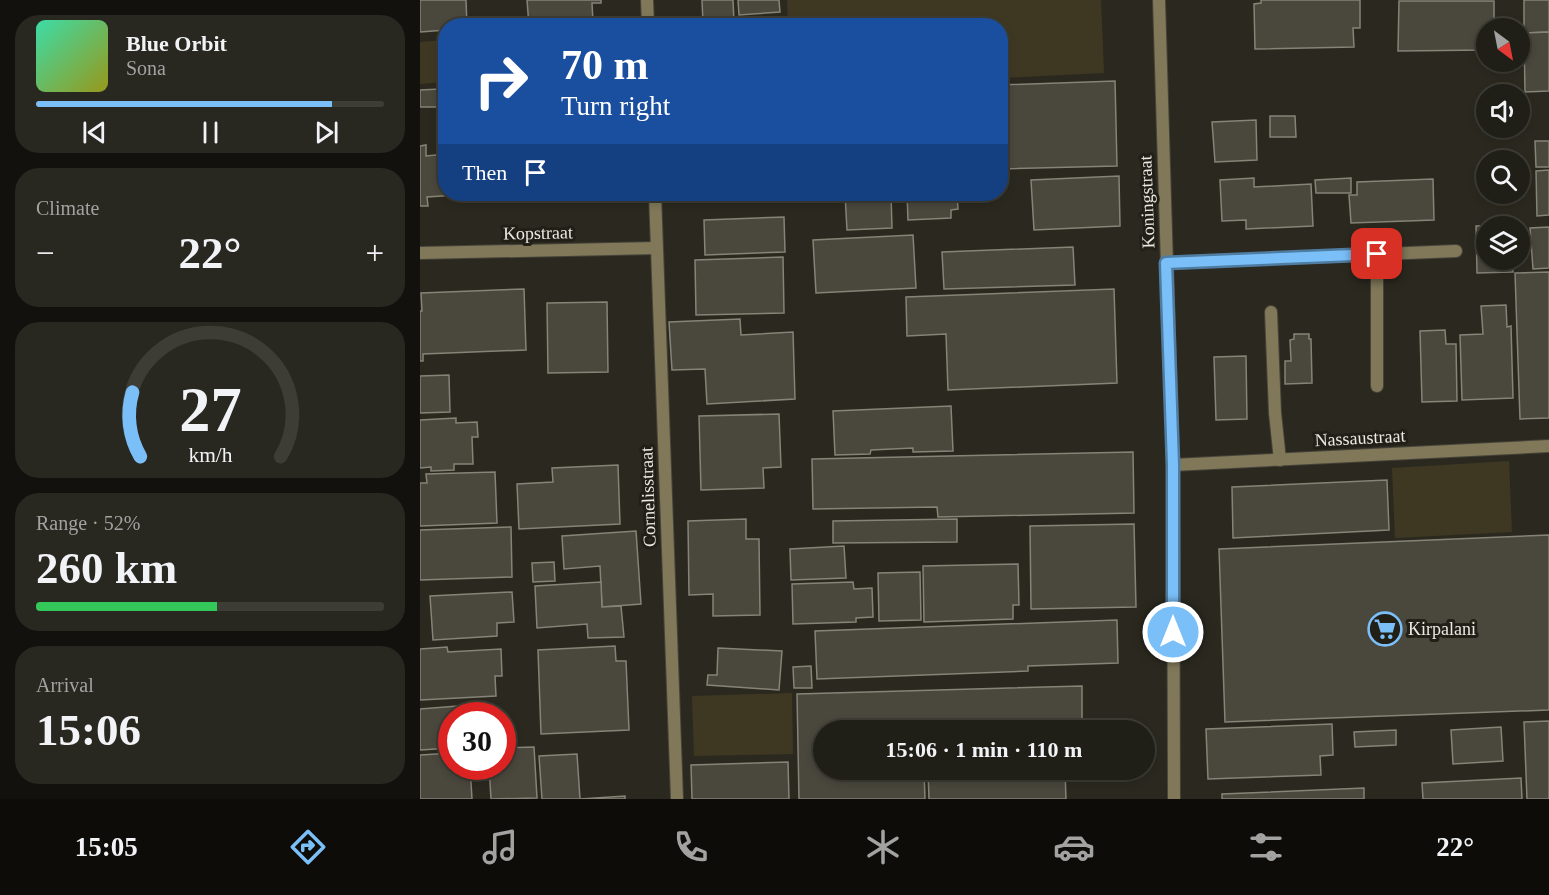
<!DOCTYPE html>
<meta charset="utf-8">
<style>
body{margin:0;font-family:"Times New Roman",serif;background:#282720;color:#f1f3f6;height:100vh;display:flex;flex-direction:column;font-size:22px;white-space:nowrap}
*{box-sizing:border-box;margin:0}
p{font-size:20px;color:#a2a2a1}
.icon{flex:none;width:33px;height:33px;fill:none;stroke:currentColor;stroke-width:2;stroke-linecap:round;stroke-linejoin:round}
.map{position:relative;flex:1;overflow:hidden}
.side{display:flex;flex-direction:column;gap:15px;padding:15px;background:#12110d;width:420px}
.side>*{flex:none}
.guide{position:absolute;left:18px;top:18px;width:570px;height:183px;border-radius:24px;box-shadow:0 3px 9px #0003,0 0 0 2px #3d3d36;background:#1a4fa0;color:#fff;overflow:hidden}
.needle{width:39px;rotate:148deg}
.controls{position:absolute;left:1056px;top:18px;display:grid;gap:12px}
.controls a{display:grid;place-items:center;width:54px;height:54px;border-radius:50%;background:#201f17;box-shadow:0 3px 9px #0003,0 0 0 2px #3d3d36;font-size:30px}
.speed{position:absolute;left:18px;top:702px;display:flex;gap:12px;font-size:30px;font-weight:700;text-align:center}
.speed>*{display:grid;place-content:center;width:78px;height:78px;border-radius:50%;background:#201f17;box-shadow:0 3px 9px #0003,0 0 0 2px #3d3d36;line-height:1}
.speed .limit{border:9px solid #d22;background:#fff;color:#111}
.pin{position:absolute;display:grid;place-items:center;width:51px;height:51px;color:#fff;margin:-26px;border-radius:12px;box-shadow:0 3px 9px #0006}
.me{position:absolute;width:66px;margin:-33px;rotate:0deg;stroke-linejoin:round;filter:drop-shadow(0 0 4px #0008)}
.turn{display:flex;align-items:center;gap:21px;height:126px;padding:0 24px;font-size:27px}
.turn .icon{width:78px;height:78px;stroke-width:2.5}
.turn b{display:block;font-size:42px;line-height:51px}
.then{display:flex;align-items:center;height:57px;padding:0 24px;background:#0003;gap:12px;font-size:22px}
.big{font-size:45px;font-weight:800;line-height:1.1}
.side .widget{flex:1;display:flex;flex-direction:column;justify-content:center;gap:9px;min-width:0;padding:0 21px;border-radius:24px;background:#282720}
.side .dial{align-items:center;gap:0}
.dial svg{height:156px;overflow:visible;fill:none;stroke:#3d3d36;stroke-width:7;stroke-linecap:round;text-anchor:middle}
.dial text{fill:#f1f3f6;stroke:none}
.song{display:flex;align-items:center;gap:18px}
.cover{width:72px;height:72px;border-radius:9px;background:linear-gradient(135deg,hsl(160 70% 55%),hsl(60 70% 35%))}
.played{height:6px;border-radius:3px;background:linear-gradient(90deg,#7abff8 85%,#3d3d36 85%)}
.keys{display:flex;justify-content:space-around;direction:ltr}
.heat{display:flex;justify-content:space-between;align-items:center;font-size:33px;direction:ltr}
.charge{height:9px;border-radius:4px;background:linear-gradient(90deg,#34c759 52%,#3d3d36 0)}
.trip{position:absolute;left:393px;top:720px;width:342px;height:60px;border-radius:30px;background:#201f17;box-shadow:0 3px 9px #0003,0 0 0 2px #3d3d36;font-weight:800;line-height:60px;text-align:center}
.tab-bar{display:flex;height:96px;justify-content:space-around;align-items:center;background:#0d0c09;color:#a2a2a1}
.tab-bar .icon{width:42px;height:42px}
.tab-bar .selected{color:#7abff8}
.tab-bar b{font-size:27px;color:#f1f3f6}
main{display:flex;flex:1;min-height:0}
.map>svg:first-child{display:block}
.green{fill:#3e3823}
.building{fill:#4a473d;stroke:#868377;stroke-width:1.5}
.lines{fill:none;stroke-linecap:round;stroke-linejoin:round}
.service-casing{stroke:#46443a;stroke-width:14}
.minor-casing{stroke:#46443a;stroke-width:14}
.service{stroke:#807859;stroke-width:12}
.minor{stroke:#807859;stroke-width:12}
.route-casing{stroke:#4f7ca1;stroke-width:15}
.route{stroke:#7abff8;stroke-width:10}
.labels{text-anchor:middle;stroke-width:6;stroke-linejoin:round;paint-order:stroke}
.street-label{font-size:18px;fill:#ebe9e3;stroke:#211f16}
.poi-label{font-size:18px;fill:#ebe9e3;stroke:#211f16;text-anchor:start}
</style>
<main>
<section class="side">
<div class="widget">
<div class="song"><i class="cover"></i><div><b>Blue Orbit</b><p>Sona</p></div></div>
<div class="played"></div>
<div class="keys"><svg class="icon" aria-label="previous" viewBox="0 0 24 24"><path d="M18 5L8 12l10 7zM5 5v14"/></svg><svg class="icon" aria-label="pause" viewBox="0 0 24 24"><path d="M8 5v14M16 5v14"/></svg><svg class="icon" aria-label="next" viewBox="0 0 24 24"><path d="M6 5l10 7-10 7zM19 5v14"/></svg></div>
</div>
<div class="widget"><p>Climate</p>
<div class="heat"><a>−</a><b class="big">22°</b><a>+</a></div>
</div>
<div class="widget dial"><svg viewBox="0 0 100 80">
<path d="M14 69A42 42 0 1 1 86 69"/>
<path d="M14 69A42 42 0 0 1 10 36" stroke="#7abff8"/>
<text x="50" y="56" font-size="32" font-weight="700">27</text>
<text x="50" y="72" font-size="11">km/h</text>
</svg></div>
<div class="widget"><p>Range · 52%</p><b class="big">260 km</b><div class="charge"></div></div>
<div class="widget"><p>Arrival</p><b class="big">15:06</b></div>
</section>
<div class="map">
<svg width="1129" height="799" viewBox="0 0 1129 799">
<rect width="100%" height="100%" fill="#2b291f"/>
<g class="green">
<polygon points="367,0 681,0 684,73 581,78 580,26 368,25"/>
<polygon points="25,40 25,82 0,84 0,42"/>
<polygon points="1089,461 1092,532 975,538 972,468"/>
<polygon points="372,693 373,754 274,756 272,696"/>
</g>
<g class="building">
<polygon points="0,0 46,0 47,26 26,26 26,30 0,32"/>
<polygon points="107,0 181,0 181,3 172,3 173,22 109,26"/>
<polygon points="282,0 313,0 314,22 283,23"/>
<polygon points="318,0 359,0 360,12 319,15"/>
<polygon points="841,0 940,0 940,28 933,28 934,47 835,49 834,4 841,3"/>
<polygon points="1104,0 1129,0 1129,32 1104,33"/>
<polygon points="979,1 1074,1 1074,28 1066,28 1066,50 978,51"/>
<polygon points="1129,32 1129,91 1105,92 1104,33"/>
<polygon points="695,81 697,166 580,169 580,85"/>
<polygon points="20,89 20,107 0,107 0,90"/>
<polygon points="850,116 875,116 876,137 850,137"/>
<polygon points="836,120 837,160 795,162 792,122"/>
<polygon points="1115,141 1129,141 1129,167 1116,167"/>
<polygon points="6,145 6,156 26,154 26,194 53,194 7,197 8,206 0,206 0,146"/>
<polygon points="1129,170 1129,215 1117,216 1116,171"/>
<polygon points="699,176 700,226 614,230 611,180"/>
<polygon points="834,178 834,187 891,184 893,226 826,229 826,220 802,221 800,180"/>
<polygon points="931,178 931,193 896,193 895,180"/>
<polygon points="1013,179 1014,220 931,223 929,195 937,195 937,182"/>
<polygon points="89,194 148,194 89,200"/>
<polygon points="253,194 357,194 254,202"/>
<polygon points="425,194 471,194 472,228 427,230"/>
<polygon points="487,194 537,194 538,209 531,210 531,218 488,220"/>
<polygon points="364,217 365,252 285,255 284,220"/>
<polygon points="1092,225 1092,226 1066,226 1066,260 1092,260 1093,272 1057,273 1056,226"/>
<polygon points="1129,227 1129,268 1113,269 1110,228"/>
<polygon points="493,235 496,288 396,293 393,240"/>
<polygon points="653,247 655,285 524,289 522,252"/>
<polygon points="363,257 364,313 276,315 275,260"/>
<polygon points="1129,272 1129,418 1100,419 1095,273"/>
<polygon points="104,289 106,350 3,354 3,361 0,361 0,311 2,311 1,293"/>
<polygon points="694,289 697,383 528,390 526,334 487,336 486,297"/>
<polygon points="187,302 188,372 128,373 127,303"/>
<polygon points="1086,305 1087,327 1091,326 1093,398 1042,400 1040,335 1063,334 1061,306"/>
<polygon points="320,319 321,335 373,332 375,399 287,404 285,369 252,370 249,322"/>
<polygon points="1025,330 1026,344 1036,344 1037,401 1002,402 1000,331"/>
<polygon points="874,334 889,334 889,339 891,339 892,383 865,384 865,361 871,361 870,340 874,339"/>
<polygon points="826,356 827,419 796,420 794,357"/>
<polygon points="29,375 30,412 0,413 0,376"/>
<polygon points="531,406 533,451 493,452 493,448 451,450 450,454 415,455 413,411"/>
<polygon points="359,414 361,467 343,468 344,488 281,490 279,416"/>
<polygon points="36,418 36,423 57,422 58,437 52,437 53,464 34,464 34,470 11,471 11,467 0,468 0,420"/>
<polygon points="713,452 714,513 518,517 517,507 393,509 392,459"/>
<polygon points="198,465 200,524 99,529 97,484 133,482 132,468"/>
<polygon points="75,472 77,523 0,526 0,483 7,483 6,474"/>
<polygon points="967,480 969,530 813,538 812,487"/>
<polygon points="326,519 326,539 339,539 340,615 293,616 293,594 269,595 268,521"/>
<polygon points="537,519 537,542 413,543 413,521"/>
<polygon points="714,524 716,607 611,609 610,526"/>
<polygon points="91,527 92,577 0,580 0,530"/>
<polygon points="216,531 221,604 182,607 180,566 144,569 142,536"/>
<polygon points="1129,535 1129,710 805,722 799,549"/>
<polygon points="424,546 426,578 371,580 370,549"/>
<polygon points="134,562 135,581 113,582 112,563"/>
<polygon points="598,564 599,605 593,605 593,619 504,622 503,566"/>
<polygon points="500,572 501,620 459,621 458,573"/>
<polygon points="181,582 182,607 201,606 204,637 168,638 167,624 117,628 115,586"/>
<polygon points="433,582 434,589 452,588 453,617 436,618 436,622 373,624 372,584"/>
<polygon points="92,592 94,622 77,623 77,636 13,640 10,596"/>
<polygon points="697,620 698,663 608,666 608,671 397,679 395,631"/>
<polygon points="195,646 196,661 206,661 209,730 121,734 118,650"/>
<polygon points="27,647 28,652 81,649 82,676 75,676 76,696 0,700 0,649"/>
<polygon points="298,648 362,651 359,690 287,685 288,675 297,675"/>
<polygon points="391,666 392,688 374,688 373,667"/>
<polygon points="662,686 662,720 520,724 521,720 503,720 504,730 404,730 404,770 504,770 505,799 379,799 377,694"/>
<polygon points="50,705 51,716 32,716 32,748 0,750 0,709"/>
<polygon points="1129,721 1129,799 1107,799 1104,722"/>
<polygon points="912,724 913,755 900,756 901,775 788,779 786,729"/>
<polygon points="1081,727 1083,761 1033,764 1031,730"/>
<polygon points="976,730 976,745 935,747 934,732"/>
<polygon points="114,747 117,798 71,799 69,766 82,766 82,748"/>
<polygon points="32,753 32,766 50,766 52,799 0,799 0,755"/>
<polygon points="157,754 160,799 122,799 119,756"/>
<polygon points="368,762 369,799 272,799 271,765"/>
<polygon points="508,770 645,770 646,799 509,799"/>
<polygon points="1101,778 1102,799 1003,799 1002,783"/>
<polygon points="944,788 944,799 802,799 802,794"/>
<polygon points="205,796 205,799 160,799"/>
</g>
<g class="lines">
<defs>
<g id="service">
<polyline points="746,263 1036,251"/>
<polyline points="851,312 855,413 860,460"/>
<polyline points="957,386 957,254"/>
</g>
<g id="minor">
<polyline points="227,0 228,26"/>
<polyline points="739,0 753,465 754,799"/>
<polyline points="235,194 257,799"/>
<polyline points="0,253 237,248"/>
<polyline points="753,465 1129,446"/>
</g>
</defs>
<use href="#service" class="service-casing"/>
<use href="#minor" class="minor-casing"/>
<use href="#service" class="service"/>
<use href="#minor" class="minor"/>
</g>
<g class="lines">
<defs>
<polyline id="route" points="753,632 753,465 746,263 957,254"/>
</defs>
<use href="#route" class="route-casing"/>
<use href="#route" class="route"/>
</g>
<defs>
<symbol id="supermarket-ring" viewBox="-11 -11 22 22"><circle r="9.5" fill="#211f16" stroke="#7abff8" stroke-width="1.5"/><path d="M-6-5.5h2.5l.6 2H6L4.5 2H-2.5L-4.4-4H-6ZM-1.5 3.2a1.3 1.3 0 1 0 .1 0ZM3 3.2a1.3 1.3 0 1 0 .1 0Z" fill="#7abff8"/></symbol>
</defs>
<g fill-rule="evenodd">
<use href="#supermarket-ring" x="946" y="610" width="38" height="38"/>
</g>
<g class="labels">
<g class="street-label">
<text transform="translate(727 202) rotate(-92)" y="6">Koningstraat</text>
<text transform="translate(118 233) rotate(-1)" y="6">Kopstraat</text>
<text transform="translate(940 438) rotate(-3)" y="6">Nassaustraat</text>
<text transform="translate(228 497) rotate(-92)" y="6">Cornelisstraat</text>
</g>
<g class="poi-label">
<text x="988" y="635">Kirpalani</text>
</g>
</g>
</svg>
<div class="controls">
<a><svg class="needle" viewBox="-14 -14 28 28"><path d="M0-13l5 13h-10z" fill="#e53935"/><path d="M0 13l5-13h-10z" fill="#a2a2a1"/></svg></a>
<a><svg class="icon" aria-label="sound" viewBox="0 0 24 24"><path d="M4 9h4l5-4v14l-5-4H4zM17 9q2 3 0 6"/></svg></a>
<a><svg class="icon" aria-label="search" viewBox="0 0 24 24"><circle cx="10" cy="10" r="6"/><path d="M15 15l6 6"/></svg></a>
<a><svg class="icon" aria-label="layers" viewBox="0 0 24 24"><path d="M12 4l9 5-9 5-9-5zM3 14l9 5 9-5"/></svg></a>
</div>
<div class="speed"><div class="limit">30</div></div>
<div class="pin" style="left:957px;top:254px;background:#d93025"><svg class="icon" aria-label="arrive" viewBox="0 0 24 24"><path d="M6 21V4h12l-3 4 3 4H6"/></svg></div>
<svg class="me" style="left:753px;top:632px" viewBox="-20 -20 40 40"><circle r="17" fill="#7abff8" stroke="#fff" stroke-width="3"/><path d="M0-11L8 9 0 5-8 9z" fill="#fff"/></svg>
<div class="trip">15:06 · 1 min · 110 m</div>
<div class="guide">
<div class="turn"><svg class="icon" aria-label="right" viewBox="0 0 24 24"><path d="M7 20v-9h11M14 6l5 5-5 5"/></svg><div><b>70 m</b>Turn right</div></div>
<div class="then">Then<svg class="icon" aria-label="arrive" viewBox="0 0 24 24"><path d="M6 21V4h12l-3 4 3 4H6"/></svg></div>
</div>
</div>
</main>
<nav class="tab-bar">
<b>15:05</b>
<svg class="icon selected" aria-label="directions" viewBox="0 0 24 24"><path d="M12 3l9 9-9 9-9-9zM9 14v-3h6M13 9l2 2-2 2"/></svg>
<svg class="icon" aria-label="music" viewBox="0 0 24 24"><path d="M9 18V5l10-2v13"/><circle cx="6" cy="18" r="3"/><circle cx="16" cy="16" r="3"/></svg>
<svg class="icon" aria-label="phone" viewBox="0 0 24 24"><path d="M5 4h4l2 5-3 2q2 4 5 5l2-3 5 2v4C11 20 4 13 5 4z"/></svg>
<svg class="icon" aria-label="climate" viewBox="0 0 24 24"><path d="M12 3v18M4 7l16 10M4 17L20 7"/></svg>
<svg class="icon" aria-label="car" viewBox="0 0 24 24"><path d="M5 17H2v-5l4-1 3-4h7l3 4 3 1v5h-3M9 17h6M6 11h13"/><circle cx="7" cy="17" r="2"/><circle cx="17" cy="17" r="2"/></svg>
<svg class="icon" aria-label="filters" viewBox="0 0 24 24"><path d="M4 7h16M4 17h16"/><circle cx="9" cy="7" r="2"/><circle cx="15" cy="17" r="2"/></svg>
<b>22°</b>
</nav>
